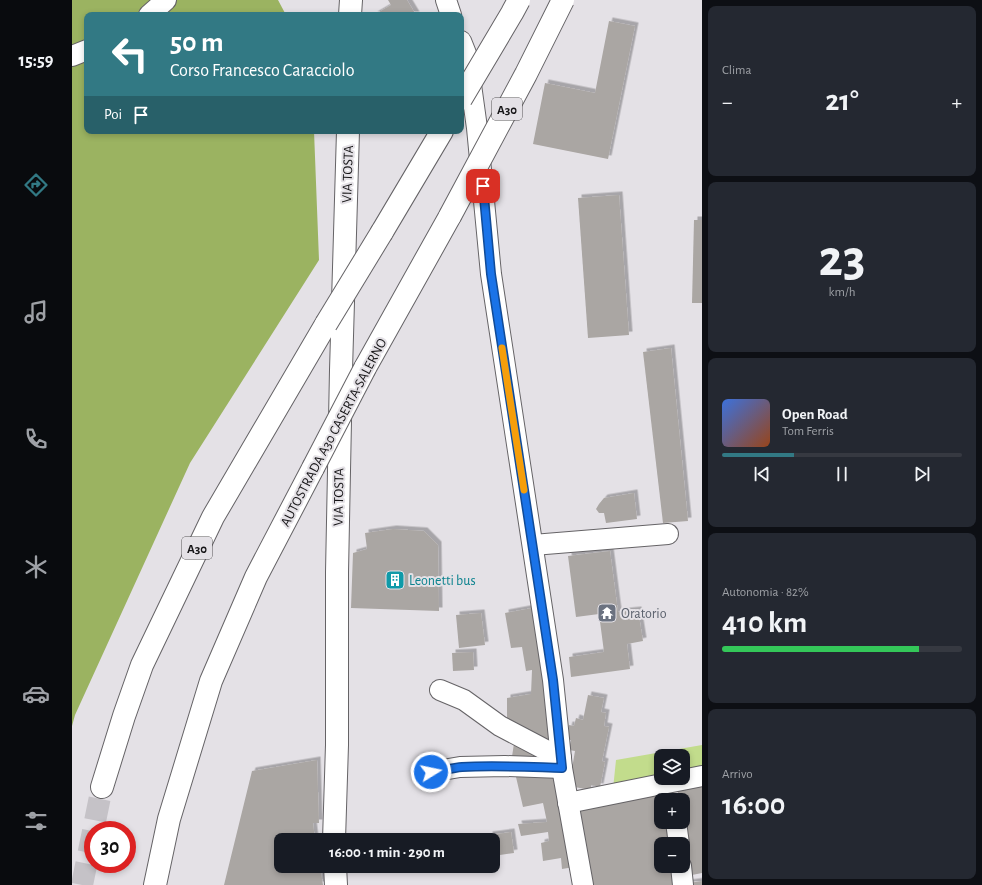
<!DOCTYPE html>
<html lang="it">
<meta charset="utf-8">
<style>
body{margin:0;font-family:"Alegreya Sans",sans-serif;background:#242831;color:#f1f3f6;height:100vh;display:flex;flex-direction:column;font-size:15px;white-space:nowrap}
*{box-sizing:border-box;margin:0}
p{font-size:13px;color:#9ea1a6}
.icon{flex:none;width:22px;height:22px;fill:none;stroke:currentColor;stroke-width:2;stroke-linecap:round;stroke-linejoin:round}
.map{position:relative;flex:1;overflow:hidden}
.drawer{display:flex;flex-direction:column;gap:6px;padding:6px;background:#0d0f14;width:280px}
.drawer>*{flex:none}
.banner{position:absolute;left:12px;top:12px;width:380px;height:122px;border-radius:8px;box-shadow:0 2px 6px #0003;background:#327984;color:#fff;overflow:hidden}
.controls{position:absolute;left:582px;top:749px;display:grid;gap:8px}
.controls a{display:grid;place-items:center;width:36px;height:36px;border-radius:8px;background:#171b24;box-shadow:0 2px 6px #0003;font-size:20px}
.speed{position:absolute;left:12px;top:821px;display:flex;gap:8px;font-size:20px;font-weight:700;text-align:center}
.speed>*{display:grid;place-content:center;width:52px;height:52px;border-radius:50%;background:#171b24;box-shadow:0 2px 6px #0003;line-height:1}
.speed .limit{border:6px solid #d22;background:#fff;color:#111}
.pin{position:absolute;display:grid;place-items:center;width:34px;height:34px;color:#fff;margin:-17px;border-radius:8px;box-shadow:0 2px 6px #0006}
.me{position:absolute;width:44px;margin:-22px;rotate:80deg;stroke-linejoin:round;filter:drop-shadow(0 0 3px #0008)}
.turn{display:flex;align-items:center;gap:14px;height:84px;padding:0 20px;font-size:18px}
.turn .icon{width:52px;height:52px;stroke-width:2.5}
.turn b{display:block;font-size:28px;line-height:34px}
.then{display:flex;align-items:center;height:38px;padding:0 20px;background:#0003;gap:8px;font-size:15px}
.big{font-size:30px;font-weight:600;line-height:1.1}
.drawer .tile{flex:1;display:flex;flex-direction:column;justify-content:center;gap:6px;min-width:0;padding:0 14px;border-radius:8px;background:#242831}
.drawer .dial{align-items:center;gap:0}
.dial b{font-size:52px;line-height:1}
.song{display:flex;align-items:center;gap:12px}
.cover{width:48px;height:48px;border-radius:6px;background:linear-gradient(135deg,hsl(220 70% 55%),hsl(20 70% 35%))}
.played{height:4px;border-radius:2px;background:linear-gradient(90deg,#327984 30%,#363941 30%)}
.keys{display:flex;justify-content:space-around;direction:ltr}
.heat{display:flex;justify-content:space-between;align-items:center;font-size:22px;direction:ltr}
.charge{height:6px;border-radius:3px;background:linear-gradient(90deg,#34c759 82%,#363941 0)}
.trip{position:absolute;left:202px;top:833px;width:226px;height:40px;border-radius:8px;background:#171b24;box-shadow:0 2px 6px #0003;font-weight:600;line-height:40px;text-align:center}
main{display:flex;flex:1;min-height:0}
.menu{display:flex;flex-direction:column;width:72px;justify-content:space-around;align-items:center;background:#090b0e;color:#9ea1a6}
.menu .icon{width:28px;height:28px}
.menu .on{color:#327984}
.menu b{font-size:18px;color:#f1f3f6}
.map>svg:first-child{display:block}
.green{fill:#c2dc8c}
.forest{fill:#9bb361}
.building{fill:#aaa6a3;filter:url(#shadow)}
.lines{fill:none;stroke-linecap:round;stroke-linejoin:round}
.highway-tunnel{stroke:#c5c2c7;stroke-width:22;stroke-dasharray:22 11;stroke-linecap:butt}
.minor-casing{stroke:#656366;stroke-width:22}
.major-casing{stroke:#656366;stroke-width:24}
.highway-casing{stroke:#656366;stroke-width:24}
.minor{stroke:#fff;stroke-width:20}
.major{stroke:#fff;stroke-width:22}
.highway{stroke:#fff;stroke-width:22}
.highway-bridge-casing{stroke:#656366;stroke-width:24;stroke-linecap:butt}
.highway-bridge{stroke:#fff;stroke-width:22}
.route-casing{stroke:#114b97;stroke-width:10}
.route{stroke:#1a73e8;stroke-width:7}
.slow{stroke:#f59e0b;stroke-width:7}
.labels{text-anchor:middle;stroke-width:4;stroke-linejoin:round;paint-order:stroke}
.shield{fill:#e4e1e6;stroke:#545255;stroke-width:1}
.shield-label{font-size:13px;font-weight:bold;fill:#161517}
.street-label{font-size:14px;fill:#161517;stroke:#e4e1e6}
.culture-label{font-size:14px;fill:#0d838f;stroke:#e4e1e6;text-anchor:start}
.worship-label{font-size:14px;fill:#5b616d;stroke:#e4e1e6;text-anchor:start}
</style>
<main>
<nav class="menu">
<b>15:59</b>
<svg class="icon on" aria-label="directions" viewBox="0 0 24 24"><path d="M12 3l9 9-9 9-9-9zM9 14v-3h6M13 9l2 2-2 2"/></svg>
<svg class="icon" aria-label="music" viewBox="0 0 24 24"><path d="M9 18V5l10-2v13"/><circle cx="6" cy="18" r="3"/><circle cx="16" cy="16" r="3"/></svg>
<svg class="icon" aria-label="phone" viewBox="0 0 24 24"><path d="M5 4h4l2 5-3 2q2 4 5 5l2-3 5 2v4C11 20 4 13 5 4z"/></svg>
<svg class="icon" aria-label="climate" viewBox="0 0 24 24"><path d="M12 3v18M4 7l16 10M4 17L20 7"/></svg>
<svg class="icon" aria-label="car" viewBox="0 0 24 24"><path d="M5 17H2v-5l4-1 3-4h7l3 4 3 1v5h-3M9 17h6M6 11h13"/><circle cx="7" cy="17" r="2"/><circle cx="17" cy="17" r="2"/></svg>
<svg class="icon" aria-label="filters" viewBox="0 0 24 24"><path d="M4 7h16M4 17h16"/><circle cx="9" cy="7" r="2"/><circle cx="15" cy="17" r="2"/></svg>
</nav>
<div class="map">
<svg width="630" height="885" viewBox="0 0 630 885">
<defs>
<filter id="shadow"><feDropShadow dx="3.5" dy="-3.5" stdDeviation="0" flood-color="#0004"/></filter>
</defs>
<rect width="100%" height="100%" fill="#e4e1e6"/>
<polygon class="green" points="630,745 630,768 611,773 611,756 589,756 589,778 541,789 544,760"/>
<polygon class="forest" points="0,0 206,0 214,15 15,15 15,131 242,131 247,260 118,463 3,715 0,726"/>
<g class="building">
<polygon points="316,0 335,0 344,15 302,15 319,5"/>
<polygon points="537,21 563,26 536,159 461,144 473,83 523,93"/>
<polygon points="547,195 557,335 516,338 506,198"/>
<polygon points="622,220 630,220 630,303 620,303"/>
<polygon points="599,348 616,521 591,523 571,352"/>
<polygon points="562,493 565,519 534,523 532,513 527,513 524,509 527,504 532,498"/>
<polygon points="321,529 352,531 366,545 367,611 279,608 281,553 295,549 293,533"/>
<polygon points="538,551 546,612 566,610 571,641 555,644 558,669 499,677 497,657 532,652 527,614 504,617 496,556"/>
<polygon points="460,608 470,668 473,696 477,749 435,728 435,698 459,694 460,670 454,671 450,647 439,648 433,613"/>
<polygon points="409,613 413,645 387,648 384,615"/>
<polygon points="401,652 402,670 381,671 380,653"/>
<polygon points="516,695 532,698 529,712 534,713 532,726 537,727 530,761 533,762 528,787 519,785 519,790 497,786 503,751 497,750 499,740 494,739 497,725 502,726 504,718 511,720"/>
<polygon points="443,737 478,764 439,763"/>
<polygon points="245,760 247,823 241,823 243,840 209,840 209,866 248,866 251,885 152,885 180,771"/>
<polygon points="481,770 502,867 490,869 489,858 471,861 469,843 477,841 476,832 449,836 446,824 475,822 471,803 451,807 444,777"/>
<polygon points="630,782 630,873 615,876 609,822 611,822 611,800 607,800 605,787"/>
<polygon points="596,791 597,800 589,800 589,822 601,822 604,844 589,844 589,866 604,866 606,885 516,885 507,809"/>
<polygon points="439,832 442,853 421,856 421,840 418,840 417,835"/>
<polygon points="630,881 630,885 616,885 616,883"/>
</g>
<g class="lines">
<polyline class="highway-tunnel" points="10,885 30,787"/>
<defs>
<g id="minor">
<polyline points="374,0 379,15"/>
<polyline points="77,15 94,0"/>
<polyline points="389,41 395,56 405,128 419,274 481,680 490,768 511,885"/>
<polyline points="0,56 15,50"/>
<polyline points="461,545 596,534"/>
<polyline points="368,690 392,700 428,726 489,758"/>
<polyline points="359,772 388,767 433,766 490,768"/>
<polyline points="496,803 600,782 630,776"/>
<polyline points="604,822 607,844"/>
<polyline points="609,866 611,885"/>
</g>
<g id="major">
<polyline points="278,15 279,0"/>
<polyline points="262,840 265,745 265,572 269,370 276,131"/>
<polyline points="263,866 264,885"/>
</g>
<g id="highway">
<polyline points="310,232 370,131"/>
<polyline points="293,368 378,216"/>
<polyline points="30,787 52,716 70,665 141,517 254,324"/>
<polyline points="83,885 97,819 139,681 184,577 241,468"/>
</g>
</defs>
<use href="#minor" class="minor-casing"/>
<use href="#major" class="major-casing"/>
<use href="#highway" class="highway-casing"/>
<use href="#minor" class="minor"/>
<use href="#major" class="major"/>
<use href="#highway" class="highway"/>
<defs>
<g id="highway-bridge">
<polyline points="389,99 440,13 447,0"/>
<polyline points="378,216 454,74 491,0"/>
<polyline points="254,324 310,232"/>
<polyline points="241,468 293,368"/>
</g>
</defs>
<use href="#highway-bridge" class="highway-bridge-casing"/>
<use href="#highway-bridge" class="highway-bridge"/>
</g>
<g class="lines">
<defs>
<path id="route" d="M359,772C369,771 379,768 390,767C423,765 457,767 490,768L481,680L419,274L411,186"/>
</defs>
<use href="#route" class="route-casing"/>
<use href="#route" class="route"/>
<polyline class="slow" points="430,348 452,490"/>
</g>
<defs>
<symbol id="building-square" viewBox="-11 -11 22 22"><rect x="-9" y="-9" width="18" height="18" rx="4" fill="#0f9aa8" stroke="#e4e1e6"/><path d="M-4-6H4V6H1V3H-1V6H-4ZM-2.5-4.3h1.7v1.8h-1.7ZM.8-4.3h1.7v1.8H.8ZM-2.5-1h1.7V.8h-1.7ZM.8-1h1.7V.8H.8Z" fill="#fff"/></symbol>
<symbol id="temple-square" viewBox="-11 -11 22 22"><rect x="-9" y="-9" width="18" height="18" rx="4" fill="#6b7280" stroke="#e4e1e6"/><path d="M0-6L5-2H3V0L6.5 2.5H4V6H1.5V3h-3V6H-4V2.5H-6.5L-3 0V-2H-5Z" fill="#fff"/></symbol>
</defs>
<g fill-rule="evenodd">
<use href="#building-square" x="312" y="569" width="22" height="22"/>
<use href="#temple-square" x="524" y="602" width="22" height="22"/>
</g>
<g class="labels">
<g class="shield">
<rect x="420" y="98" width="30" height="22" rx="3"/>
<rect x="110" y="537" width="30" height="22" rx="3"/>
</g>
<g class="shield-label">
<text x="435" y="114">A30</text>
<text x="125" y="553">A30</text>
</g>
<g class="street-label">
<text transform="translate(275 174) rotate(-88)" y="5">VIA TOSTA</text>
<text transform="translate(261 432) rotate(-62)" y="5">AUTOSTRADA A30 CASERTA-SALERNO</text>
<text transform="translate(266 497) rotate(-89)" y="5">VIA TOSTA</text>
</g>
<g class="culture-label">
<text x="337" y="585">Leonetti bus</text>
</g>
<g class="worship-label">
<text x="549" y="618">Oratorio</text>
</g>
</g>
</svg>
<div class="controls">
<a><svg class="icon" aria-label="layers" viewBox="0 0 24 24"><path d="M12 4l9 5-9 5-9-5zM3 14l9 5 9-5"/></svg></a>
<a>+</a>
<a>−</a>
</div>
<div class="speed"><div class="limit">30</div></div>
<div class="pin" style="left:411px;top:186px;background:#d93025"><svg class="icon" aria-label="arrive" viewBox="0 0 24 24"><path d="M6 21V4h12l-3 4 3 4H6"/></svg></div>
<svg class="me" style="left:359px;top:772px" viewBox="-20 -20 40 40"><circle r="17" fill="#1a73e8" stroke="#fff" stroke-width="3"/><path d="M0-11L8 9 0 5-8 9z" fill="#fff"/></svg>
<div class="trip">16:00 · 1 min · 290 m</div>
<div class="banner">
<div class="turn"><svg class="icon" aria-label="left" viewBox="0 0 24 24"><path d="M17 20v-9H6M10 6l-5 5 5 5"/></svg><div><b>50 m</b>Corso Francesco Caracciolo</div></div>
<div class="then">Poi<svg class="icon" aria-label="arrive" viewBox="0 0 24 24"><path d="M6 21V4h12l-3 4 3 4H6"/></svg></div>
</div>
</div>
<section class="drawer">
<div class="tile"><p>Clima</p>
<div class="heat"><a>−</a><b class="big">21°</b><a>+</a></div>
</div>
<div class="tile dial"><b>23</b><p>km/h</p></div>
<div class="tile">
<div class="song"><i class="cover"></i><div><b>Open Road</b><p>Tom Ferris</p></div></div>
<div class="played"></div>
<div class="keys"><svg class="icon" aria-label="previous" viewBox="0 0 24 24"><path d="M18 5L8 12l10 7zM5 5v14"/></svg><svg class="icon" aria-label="pause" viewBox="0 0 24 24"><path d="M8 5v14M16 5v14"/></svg><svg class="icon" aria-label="next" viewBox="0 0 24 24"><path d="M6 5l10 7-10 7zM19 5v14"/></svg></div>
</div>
<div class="tile"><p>Autonomia · 82%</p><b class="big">410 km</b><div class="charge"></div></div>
<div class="tile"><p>Arrivo</p><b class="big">16:00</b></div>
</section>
</main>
